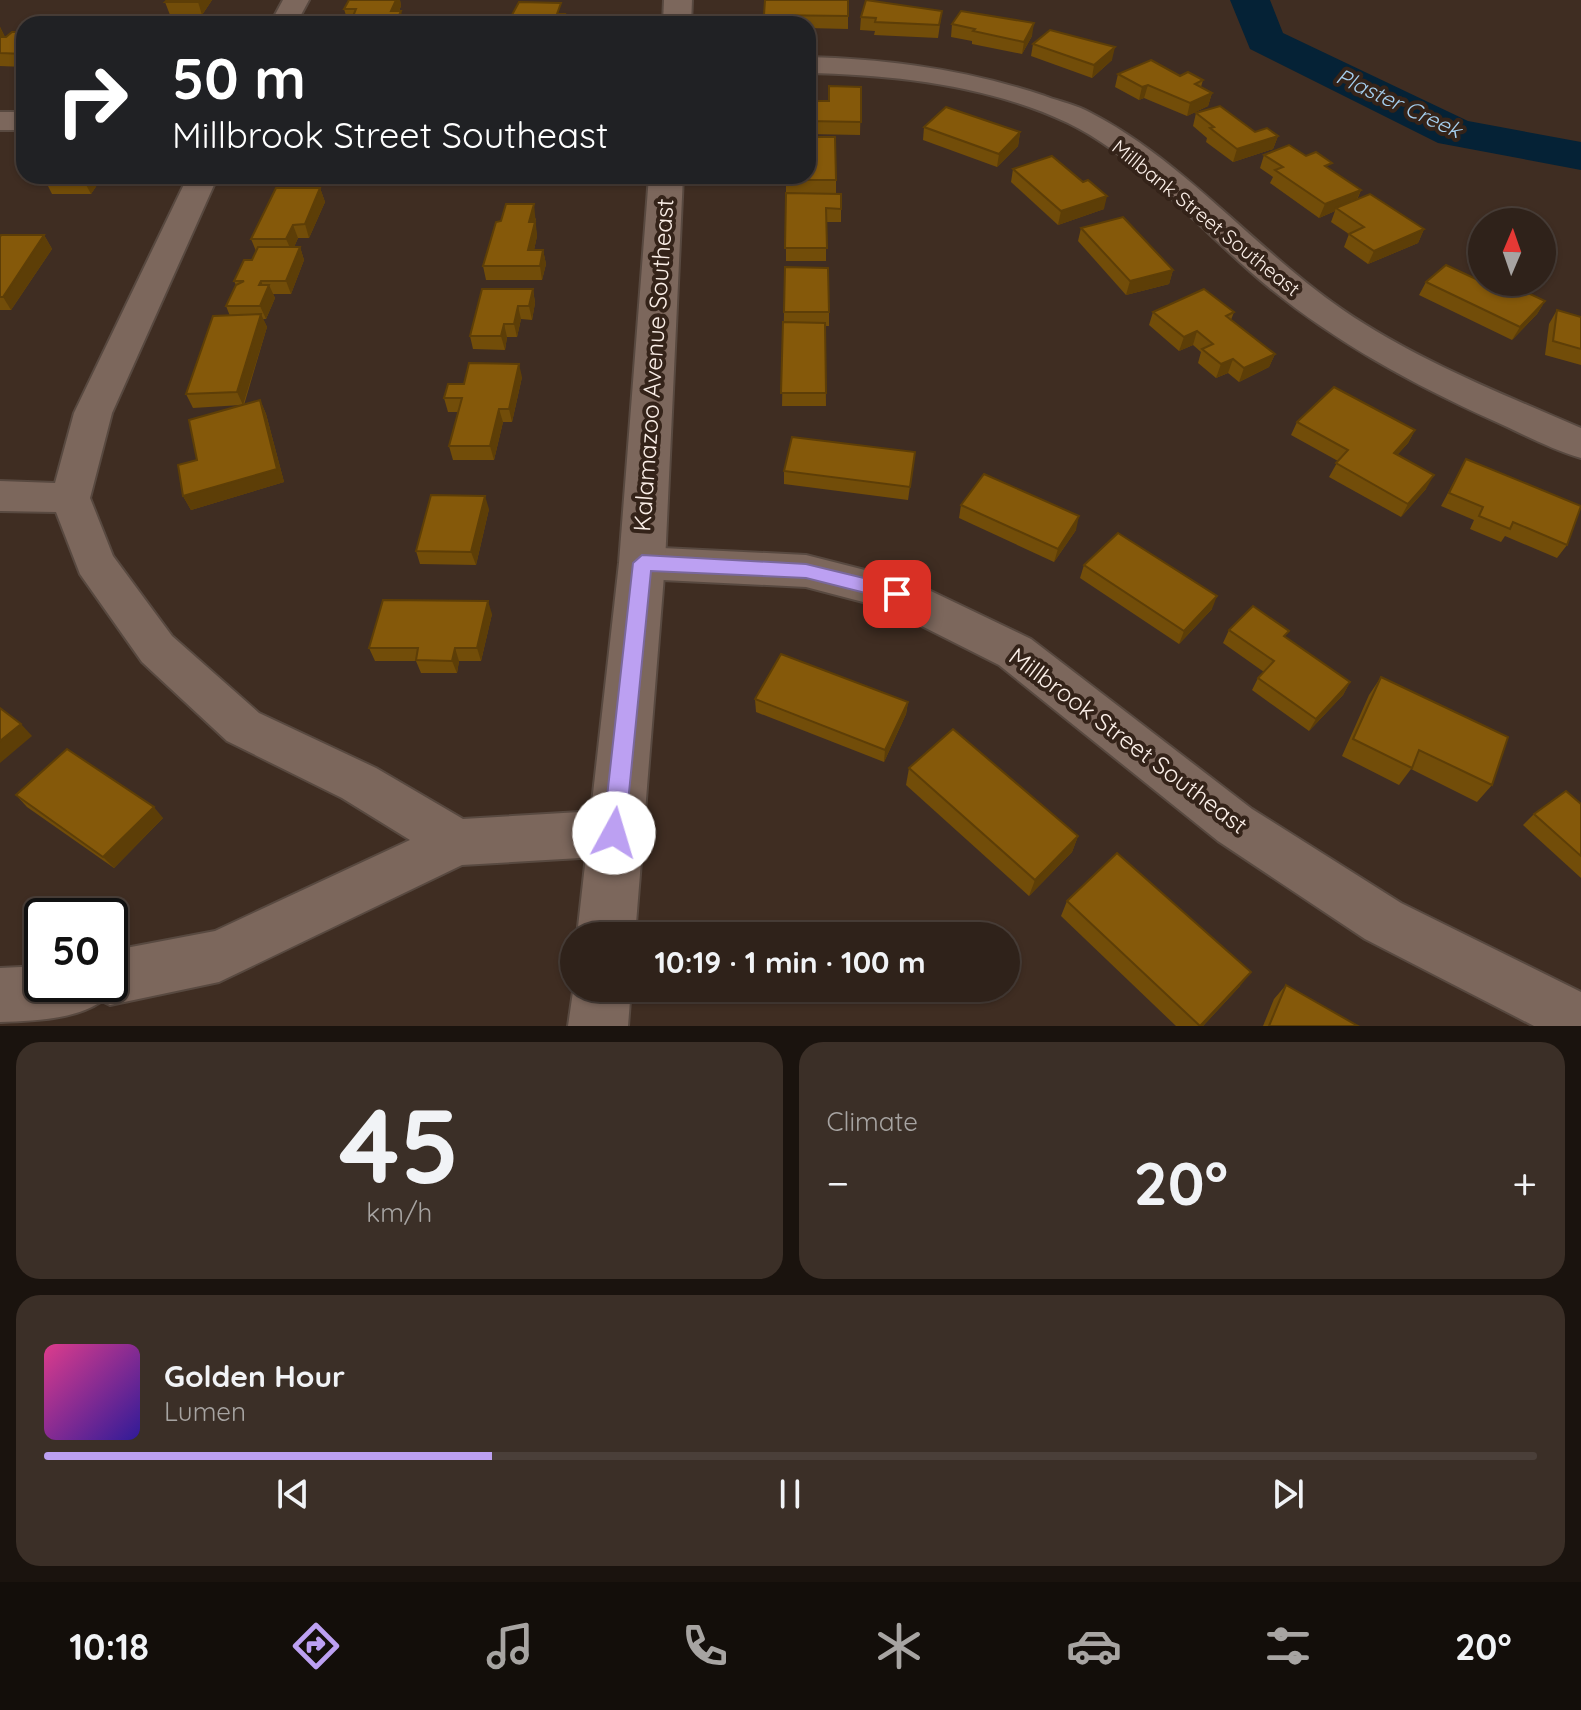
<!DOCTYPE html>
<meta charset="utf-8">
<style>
body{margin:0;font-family:Quicksand,sans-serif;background:#3b2f27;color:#f1f3f6;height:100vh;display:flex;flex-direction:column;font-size:30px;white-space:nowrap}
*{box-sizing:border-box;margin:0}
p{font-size:26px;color:#a7a4a2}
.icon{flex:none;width:44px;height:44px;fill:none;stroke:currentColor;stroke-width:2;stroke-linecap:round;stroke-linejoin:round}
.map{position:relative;height:1026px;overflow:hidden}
.side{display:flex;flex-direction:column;gap:16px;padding:16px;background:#1a130e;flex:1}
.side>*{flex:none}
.guide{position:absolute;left:16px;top:16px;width:800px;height:168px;border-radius:24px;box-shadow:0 2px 6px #0004,0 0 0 2px #4a3f39;background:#202124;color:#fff;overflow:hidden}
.needle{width:52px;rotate:2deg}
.controls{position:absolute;left:1468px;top:208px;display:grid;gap:16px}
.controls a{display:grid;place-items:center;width:88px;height:88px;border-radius:50%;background:#2f221a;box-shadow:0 2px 6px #0004,0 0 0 2px #4a3f39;font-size:40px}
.speed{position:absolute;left:24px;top:898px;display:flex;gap:16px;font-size:40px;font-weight:700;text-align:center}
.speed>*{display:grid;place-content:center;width:104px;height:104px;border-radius:50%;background:#2f221a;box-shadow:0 2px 6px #0004,0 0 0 2px #4a3f39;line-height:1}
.speed .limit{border:4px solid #111;border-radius:12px;background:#fff;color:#111}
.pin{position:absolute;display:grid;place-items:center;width:68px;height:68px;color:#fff;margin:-34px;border-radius:16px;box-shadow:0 4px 12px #0006}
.me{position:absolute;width:88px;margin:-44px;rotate:6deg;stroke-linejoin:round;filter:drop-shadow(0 0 6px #0008)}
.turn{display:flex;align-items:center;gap:28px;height:168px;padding:0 24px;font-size:36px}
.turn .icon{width:104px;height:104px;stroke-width:2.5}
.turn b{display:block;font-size:56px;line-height:68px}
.big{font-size:60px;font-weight:800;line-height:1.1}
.side .tile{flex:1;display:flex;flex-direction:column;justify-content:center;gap:12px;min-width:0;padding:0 28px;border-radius:24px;background:#3b2f27}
.side .dial{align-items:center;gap:0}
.dial b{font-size:104px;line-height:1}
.song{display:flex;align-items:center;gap:24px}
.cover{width:96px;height:96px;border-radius:12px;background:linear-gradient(135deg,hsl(330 70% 55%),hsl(250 70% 35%))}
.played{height:8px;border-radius:4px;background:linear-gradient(90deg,#bca0f2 30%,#4a3f39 30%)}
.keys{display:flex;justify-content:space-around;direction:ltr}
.heat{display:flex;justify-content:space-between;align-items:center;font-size:44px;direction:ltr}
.side .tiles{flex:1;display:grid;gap:16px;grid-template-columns:1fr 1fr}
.tile:last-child{grid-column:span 2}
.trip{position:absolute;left:560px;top:922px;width:460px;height:80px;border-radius:40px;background:#2f221a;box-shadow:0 2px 6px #0004,0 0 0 2px #4a3f39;font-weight:800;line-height:80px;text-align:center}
.tab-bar{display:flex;height:128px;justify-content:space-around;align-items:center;background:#130e0a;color:#a7a4a2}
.tab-bar .icon{width:56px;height:56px}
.tab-bar .active{color:#bca0f2}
.tab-bar b{font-size:36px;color:#f1f3f6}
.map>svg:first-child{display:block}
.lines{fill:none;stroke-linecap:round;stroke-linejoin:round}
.river{fill:#052236;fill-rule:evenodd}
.minor-casing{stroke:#584940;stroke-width:4}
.secondary-casing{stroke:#584940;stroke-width:4}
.minor{fill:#7c675c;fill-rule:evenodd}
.secondary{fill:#7c675c;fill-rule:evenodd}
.wall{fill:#724d09}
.shaded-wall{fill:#5d3e07}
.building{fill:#85590a;stroke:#5d3e07;stroke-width:2}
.route{fill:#bca0f2;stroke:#7a689d;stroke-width:2}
.labels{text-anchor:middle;stroke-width:8;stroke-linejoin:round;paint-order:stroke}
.far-street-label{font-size:20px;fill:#fbefe8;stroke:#342319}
.far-water-label{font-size:22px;font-style:italic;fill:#a5ceee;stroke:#342319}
.street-label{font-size:24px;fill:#fbefe8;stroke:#342319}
</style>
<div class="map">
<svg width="1581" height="1026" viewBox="0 0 1581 1026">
<rect width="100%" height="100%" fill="#3f2d22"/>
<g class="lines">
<polygon class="river" points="1230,0 1270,0 1283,33 1468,121 1581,142 1581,170 1438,143 1250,49"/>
<defs>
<g id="minor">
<polygon points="283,0 309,0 296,24 270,24"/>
<path d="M808,57C890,59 968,70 1045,96C1061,102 1077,105 1091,113C1184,161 1257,251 1343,310C1416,360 1500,393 1581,428V458C1550,449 1521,433 1492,420C1408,382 1330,339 1260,280C1200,229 1138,157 1068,123C988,85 895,75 808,73Z"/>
<rect x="0" y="112" width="24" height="18"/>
<path d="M188,176H218L112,413L90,498L113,556L172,636L259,713L376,768L463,819L614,810L631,817L639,833L631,849L614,856L462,865L219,982L110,1005L102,1001C74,1020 33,1021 0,1022V968L42,966V984H110V951L215,931L410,840L342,798L227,741L142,662L80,574L56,512L0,511V481L55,483L74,413Z"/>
<polygon points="642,547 806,555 912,582 1031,639 1252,809 1401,903 1581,992 1581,1026 1534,1026 1365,939 1218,841 999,665 886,608 806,587 642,579 627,574 621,563 627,552"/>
</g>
<g id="secondary">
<polygon points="664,0 692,0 691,24 663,24"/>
<polygon points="649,176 683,176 665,563 635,936 577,936 619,563"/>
<polygon points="574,985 574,988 631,988 628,1026 568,1026"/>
</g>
</defs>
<use href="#minor" class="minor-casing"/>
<use href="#secondary" class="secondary-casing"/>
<use href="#minor" class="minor"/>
<use href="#secondary" class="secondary"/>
</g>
<g class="wall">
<polygon points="212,0 202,15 170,15 165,2"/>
<polygon points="349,0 400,0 401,6 399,11 404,24 352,24 351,22 348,22 344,9"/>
<polygon points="848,0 848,29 808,28 808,24 764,24 764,15"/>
<polygon points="942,11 938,38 874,35 875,31 860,30 861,17"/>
<polygon points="952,24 1032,36 1022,54 972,44 972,41 951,37"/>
<polygon points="0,27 5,37 24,32 24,67 0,66"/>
<polygon points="1033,44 1112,60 1092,78 1031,56"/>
<polygon points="1118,74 1180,76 1203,80 1201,87 1212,93 1208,106 1187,116 1144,98 1139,100 1115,87"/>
<polygon points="861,87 860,135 808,134 808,101 829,101"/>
<polygon points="1196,113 1255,132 1278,136 1273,149 1233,162 1206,142 1207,138 1193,126"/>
<polygon points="924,127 1020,132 1018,146 997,167 923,140"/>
<polygon points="1264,155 1306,156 1330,169 1361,190 1357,200 1424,229 1418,243 1368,264 1344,247 1349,234 1331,222 1335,211 1319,218 1270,183 1273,177 1260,168"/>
<polygon points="1013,169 1083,182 1104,209 1058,225 1011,182"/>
<polygon points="103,176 91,194 52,194 45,180"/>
<polygon points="286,176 330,176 327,184 289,184"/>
<polygon points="502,176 557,176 555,186 504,186"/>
<polygon points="786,176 836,180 836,194 841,194 841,222 826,222 826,261 786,261"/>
<polygon points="320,188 325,202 309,238 298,238 294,247 300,247 304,260 291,294 273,294 275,298 266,319 263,319 267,327 244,405 260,400 266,414 284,482 191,510 183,496 197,460 241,405 193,408 186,394 230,316 226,306 236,285 234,281 252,260 256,251 251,239"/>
<polygon points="536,218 535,223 537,236 534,250 543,250 546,264 542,280 486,280 483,266"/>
<polygon points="1081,228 1173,270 1169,284 1126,295 1078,241"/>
<polygon points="44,235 52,249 11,310 0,310 0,237"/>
<polygon points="785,267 829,312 829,326 825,326 826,406 782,406"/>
<polygon points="1478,280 1545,301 1537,314 1512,340 1419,295 1426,282"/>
<polygon points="533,289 535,303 532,320 521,319 517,337 507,337 505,350 473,349 470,336"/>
<polygon points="1557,310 1581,317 1581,365 1545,355 1549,324"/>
<polygon points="1153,312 1234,312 1231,320 1275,354 1269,367 1239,382 1228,373 1216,378 1198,363 1201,352 1193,345 1179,351 1149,325"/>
<polygon points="522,377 512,422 503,422 494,460 453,460 449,446 458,412 448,412 444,398 464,384"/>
<polygon points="1297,422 1415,430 1408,443 1397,455 1426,489 1401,517 1329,477 1338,461 1291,435"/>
<polygon points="915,452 908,500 784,484 784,471"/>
<polygon points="1466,459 1567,545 1557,558 1505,536 1501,542 1470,529 1474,520 1441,506"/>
<polygon points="961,505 1076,530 1054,562 959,518"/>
<polygon points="489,509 476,565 420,564 416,551"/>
<polygon points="1084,565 1212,609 1179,644 1080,578"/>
<polygon points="492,614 481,661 459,661 457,673 421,673 416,661 375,661 369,648"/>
<polygon points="1229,630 1286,638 1350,682 1343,695 1309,731 1252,690 1258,678 1264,672 1223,643"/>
<polygon points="1381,677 1492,785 1477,802 1411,769 1399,785 1342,756 1369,695"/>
<polygon points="755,699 908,702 906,714 884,762 756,712"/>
<polygon points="909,768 1078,836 1072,852 1029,896 906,785"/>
<polygon points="16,795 163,818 114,868 27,807"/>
<polygon points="1581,804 1581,878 1523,825 1534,814"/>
<polygon points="1067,901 1240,986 1203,1026 1176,1026 1061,916"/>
<polygon points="1286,985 1358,1026 1263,1026 1274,999"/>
</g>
<g class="shaded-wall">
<polygon points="199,0 212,0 202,15 198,2"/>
<polygon points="396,0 400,0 401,6 395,20 391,11"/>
<polygon points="401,11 404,24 398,24 397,20"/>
<polygon points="1034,23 1032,36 1022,54 1024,42"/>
<polygon points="0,27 5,37 0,43"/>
<polygon points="1115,47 1112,60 1092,78 1094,65"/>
<polygon points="1148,85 1144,98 1139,100 1142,87"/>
<polygon points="1212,93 1208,106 1187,116 1190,103"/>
<polygon points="1020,132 1018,146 997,167 999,154"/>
<polygon points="1278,136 1273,149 1233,162 1237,149"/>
<polygon points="88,176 103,176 91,194 84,181"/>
<polygon points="324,176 330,176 327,184"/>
<polygon points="553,176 557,176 555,186"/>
<polygon points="320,188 325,202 309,238 305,224"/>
<polygon points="1361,190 1355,203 1336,208 1335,211 1319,218 1325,204"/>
<polygon points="1107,196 1104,209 1058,225 1061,211"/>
<polygon points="534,204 537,236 531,264 528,250 529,222"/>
<polygon points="293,225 298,238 292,252 286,239"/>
<polygon points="1424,229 1418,243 1368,264 1374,251"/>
<polygon points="44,235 52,249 11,310 3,297"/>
<polygon points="300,247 304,260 291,294 286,281"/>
<polygon points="543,250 546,264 542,280 540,266"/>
<polygon points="1173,270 1169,284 1126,295 1130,281"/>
<polygon points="261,281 266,293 269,285 275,298 266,319 260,306 259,285"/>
<polygon points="533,289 535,303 532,320 529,306"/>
<polygon points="1545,301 1537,314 1512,340 1520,327"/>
<polygon points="518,306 521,319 517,337 514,324"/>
<polygon points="261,314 267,327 243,405 237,392"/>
<polygon points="504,324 507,337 505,350 501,336"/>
<polygon points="1197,331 1193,345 1179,351 1184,337"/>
<polygon points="1275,354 1269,367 1239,382 1244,368"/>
<polygon points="1233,359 1228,373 1216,378 1221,364"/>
<polygon points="519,364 522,377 512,422 509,409"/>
<polygon points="260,400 266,414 284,482 191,510 183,496"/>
<polygon points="499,409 503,422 494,460 490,446"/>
<polygon points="1415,430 1408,443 1386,467 1394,453"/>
<polygon points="1434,475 1426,489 1401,517 1408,504"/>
<polygon points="485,496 489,509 476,565 471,552"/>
<polygon points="1079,516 1076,530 1054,562 1058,549"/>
<polygon points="1217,596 1212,609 1179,644 1184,631"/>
<polygon points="488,601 492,614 481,661 477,648"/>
<polygon points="455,648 459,661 457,673 452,661"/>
<polygon points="1350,682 1343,695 1309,731 1316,719"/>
<polygon points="908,702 906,714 884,762 885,750"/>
<polygon points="21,724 32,736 0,763 0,741"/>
<polygon points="154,807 163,818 114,868 103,857"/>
<polygon points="1078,836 1072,852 1029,896 1035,880"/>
<polygon points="1251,972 1240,986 1203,1026 1200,1026"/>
</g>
<g class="building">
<polygon points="167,0 199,0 198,2 165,2"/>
<polygon points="349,0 396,0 391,11 401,11 397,20 351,21 356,9 344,9"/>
<polygon points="765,0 848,0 848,16 764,15"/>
<polygon points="866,0 942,11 939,25 875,22 876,18 861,17"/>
<polygon points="519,2 561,3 557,14 565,14 562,24 507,24"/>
<polygon points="961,11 1034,23 1024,42 973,31 975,29 952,24"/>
<polygon points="138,22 137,24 105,24 105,23"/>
<polygon points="1050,30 1115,47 1094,65 1033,44"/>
<polygon points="12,32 24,32 24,54 0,53 0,37 6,37"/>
<polygon points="1151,60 1180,76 1188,72 1203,80 1195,84 1212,93 1190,103 1148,85 1142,87 1118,74"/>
<polygon points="829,86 861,87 861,122 808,121 808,101 829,101"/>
<polygon points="1220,106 1255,132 1267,128 1278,136 1237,149 1210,128 1214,127 1196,113"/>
<polygon points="946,107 1020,132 999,154 924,127"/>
<polygon points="808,137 835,137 836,180 786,180 786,176 808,176"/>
<polygon points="1289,145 1306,156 1316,152 1332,163 1325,166 1361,190 1325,204 1275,170 1283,167 1264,155"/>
<polygon points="1052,156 1083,182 1088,180 1107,196 1061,211 1013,169"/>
<polygon points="49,176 88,176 84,181 45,180"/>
<polygon points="276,188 320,188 305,224 293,225 286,239 251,239"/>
<polygon points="786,193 841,194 841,209 826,208 827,248 785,248"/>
<polygon points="1370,194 1424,229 1374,251 1349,234 1364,227 1336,208"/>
<polygon points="506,204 534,204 529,222 535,222 528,250 543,250 540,266 483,266 496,222 501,221"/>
<polygon points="1123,217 1173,270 1130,281 1081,228"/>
<polygon points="1,235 44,235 3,297 0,297 0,237"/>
<polygon points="258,247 300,247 286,281 261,281 259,285 269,285 260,306 226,306 236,285 244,281 234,281 244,260 252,260"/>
<polygon points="1446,265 1478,280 1482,276 1482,282 1505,282 1545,301 1520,327 1426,282"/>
<polygon points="785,267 828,268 829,312 784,312"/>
<polygon points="482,289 533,289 529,306 518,306 514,324 504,324 501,336 470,336"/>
<polygon points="1204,289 1234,312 1226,316 1275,354 1244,368 1233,359 1221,364 1202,349 1213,344 1197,331 1184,337 1153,312"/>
<polygon points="1557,310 1581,317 1581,349 1553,341"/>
<polygon points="261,314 237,392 186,394 213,316"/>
<polygon points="783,322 825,323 826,393 781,393"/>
<polygon points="469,363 519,364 509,409 499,409 490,446 449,446 462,398 444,398 448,384 464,384"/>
<polygon points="1334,387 1415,430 1394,453 1434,475 1408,504 1336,463 1348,450 1297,422"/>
<polygon points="260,400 277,469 183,496 178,465 197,460 189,420"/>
<polygon points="792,437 915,452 910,487 784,471"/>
<polygon points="1466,459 1581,506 1567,545 1513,522 1510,529 1479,516 1483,507 1449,493"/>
<polygon points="984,474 1079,516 1058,549 961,505"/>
<polygon points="431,495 485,496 471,552 416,551"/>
<polygon points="1118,533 1217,596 1184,631 1084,565"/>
<polygon points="383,600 488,601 477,648 455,648 452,661 416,660 418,648 369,648"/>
<polygon points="1253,606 1289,631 1284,636 1350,682 1316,719 1258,678 1274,661 1229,630"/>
<polygon points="781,654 908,702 885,750 755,699"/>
<polygon points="1381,677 1508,737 1492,785 1419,750 1412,768 1353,739"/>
<polygon points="0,708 21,724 0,741"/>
<polygon points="953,729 1078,836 1035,880 909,768"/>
<polygon points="67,749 154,807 103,857 16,795"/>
<polygon points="1566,791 1581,804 1581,856 1534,814"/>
<polygon points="1117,853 1251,972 1200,1026 1067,901"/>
<polygon points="1286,985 1358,1026 1269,1026"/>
</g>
<polygon class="route" points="642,555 806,564 897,586 907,594 897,601 806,578 651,571 625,833 622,840 614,843 606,840 603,833 633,563"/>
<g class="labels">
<g class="far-street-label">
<text transform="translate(1206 218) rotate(39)" y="7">Millbank Street Southeast</text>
</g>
<g class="far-water-label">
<text transform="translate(1399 103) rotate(25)" y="8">Plaster Creek</text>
</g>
<g class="street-label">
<text transform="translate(654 365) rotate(-86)" y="8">Kalamazoo Avenue Southeast</text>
<text transform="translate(1128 741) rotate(37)" y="8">Millbrook Street Southeast</text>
</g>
</g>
</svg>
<div class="controls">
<a><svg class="needle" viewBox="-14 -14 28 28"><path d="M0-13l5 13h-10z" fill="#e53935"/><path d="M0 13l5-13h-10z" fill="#a7a4a2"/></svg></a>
</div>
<div class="speed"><div class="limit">50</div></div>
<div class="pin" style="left:897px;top:594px;background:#d93025"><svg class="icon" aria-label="arrive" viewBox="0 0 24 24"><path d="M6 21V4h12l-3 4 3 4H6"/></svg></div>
<svg class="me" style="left:614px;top:833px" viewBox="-20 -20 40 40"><circle r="19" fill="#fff"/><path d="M0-13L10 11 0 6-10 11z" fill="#bca0f2"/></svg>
<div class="trip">10:19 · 1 min · 100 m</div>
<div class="guide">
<div class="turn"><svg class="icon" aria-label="right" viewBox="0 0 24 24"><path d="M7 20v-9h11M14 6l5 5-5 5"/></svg><div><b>50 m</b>Millbrook Street Southeast</div></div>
</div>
</div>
<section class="side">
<div class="tiles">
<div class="tile dial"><b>45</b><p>km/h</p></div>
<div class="tile"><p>Climate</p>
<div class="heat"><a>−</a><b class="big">20°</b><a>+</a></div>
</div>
<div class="tile">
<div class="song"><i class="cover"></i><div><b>Golden Hour</b><p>Lumen</p></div></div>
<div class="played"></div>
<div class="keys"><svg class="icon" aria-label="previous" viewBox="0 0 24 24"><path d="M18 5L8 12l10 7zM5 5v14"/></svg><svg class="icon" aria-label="pause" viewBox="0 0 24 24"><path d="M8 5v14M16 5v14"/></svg><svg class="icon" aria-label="next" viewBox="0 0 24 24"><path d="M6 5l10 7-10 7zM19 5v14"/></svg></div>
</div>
</div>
</section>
<nav class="tab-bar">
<b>10:18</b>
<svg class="icon active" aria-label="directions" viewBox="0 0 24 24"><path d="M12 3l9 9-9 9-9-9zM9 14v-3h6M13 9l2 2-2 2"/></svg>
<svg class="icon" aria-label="music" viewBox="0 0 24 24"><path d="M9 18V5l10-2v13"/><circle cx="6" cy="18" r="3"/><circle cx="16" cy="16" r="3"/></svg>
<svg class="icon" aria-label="phone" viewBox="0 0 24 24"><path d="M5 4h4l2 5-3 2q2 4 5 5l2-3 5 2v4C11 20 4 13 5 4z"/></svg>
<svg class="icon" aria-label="climate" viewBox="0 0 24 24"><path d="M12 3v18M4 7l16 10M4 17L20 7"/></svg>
<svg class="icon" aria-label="car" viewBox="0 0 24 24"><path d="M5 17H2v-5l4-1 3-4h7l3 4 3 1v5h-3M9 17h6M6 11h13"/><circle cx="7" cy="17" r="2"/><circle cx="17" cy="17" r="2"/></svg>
<svg class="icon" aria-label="filters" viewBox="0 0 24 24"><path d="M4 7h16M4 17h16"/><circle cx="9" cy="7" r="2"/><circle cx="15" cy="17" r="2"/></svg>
<b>20°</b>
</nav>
